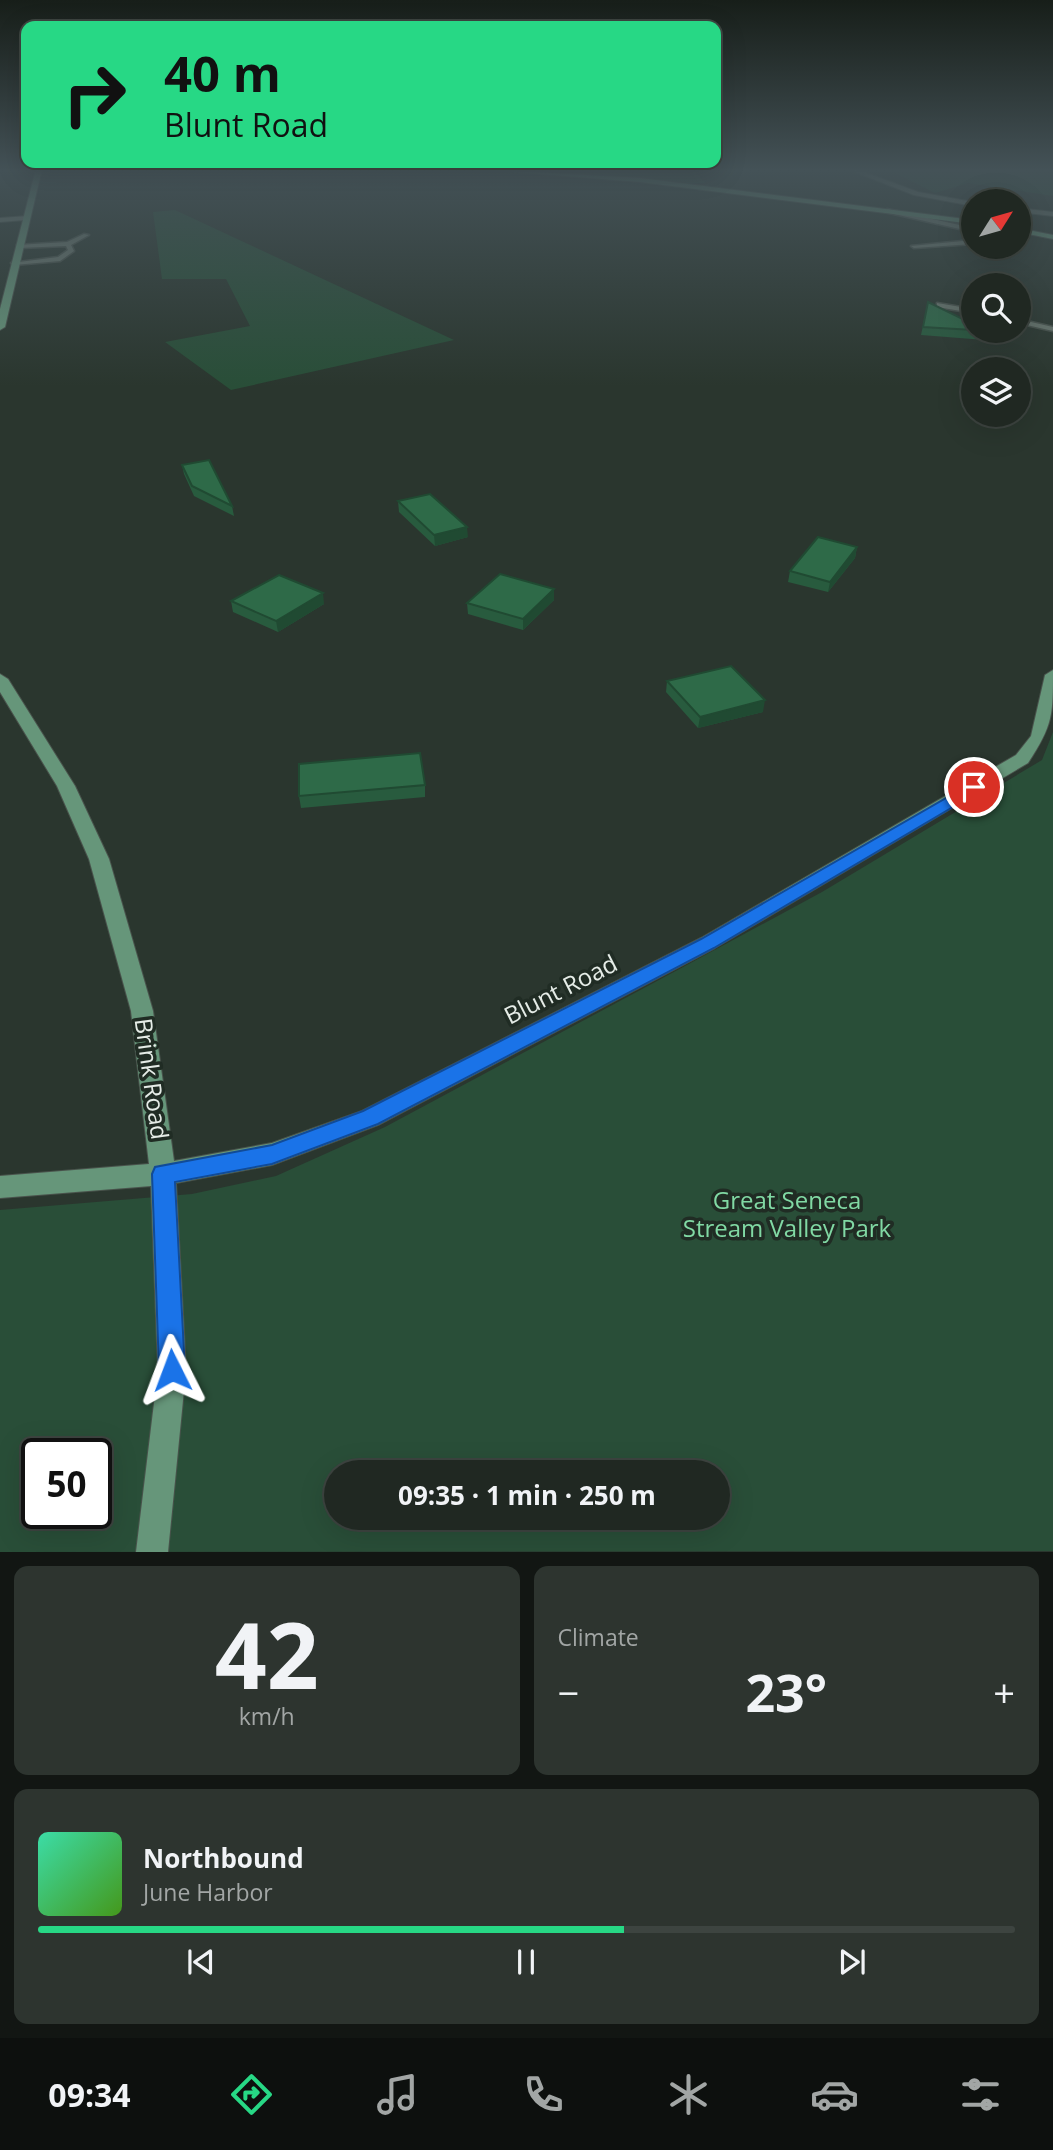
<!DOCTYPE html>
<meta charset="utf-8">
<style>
body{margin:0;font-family:"Open Sans",sans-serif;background:#2d342f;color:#f1f3f6;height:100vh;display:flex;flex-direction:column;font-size:26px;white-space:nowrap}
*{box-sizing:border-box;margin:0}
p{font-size:23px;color:#a2a6a5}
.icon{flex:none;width:38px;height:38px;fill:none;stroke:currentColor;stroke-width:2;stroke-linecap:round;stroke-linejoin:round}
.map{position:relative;height:1552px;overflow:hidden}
.panel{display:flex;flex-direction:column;gap:14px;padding:14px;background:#121613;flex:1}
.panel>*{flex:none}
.top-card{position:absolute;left:21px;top:21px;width:700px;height:147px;border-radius:14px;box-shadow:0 7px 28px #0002,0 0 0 2px #3d4440;background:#27d885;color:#111;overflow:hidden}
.needle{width:46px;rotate:53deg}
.tools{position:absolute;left:961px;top:189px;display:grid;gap:14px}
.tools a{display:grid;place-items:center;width:70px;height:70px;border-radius:50%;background:#202822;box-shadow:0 7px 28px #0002,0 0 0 2px #3d4440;font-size:35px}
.speed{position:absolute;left:21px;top:1438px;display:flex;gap:14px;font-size:35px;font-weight:700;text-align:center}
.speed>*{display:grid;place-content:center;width:91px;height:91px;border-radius:50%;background:#202822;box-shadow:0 7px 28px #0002,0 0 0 2px #3d4440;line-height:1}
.speed .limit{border:4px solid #111;border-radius:10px;background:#fff;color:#111}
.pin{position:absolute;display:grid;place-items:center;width:60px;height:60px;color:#fff;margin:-30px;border:4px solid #fff;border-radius:50%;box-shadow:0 2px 7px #0007}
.me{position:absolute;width:77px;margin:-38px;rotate:357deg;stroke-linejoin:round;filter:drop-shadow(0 0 5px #0008)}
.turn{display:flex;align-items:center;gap:24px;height:147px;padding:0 28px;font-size:32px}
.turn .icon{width:91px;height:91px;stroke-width:2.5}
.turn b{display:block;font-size:49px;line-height:60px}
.big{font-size:52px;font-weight:700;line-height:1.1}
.panel .card{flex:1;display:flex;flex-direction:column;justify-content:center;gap:10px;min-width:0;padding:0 24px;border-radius:14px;background:#2d342f}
.panel .dial{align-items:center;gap:0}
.dial b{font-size:91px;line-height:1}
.song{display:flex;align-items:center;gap:21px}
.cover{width:84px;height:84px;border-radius:10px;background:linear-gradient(135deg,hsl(160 70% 55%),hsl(100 70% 35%))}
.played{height:7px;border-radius:4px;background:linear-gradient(90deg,#27d885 60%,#3d4440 60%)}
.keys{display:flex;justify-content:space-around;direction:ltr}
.heat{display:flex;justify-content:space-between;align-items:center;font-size:38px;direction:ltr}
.panel .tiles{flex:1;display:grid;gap:14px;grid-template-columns:1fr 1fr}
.card:last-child{grid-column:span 2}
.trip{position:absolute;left:324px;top:1460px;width:406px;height:70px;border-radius:35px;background:#202822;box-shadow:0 7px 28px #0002,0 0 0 2px #3d4440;font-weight:700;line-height:70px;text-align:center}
.dock{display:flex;height:112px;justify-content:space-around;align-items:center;background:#0d100e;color:#a2a6a5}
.dock .icon{width:49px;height:49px}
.dock .active{color:#27d885}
.dock b{font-size:32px;color:#f1f3f6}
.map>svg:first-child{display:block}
.green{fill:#294e38;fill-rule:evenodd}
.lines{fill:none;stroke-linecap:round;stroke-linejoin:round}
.lane-casing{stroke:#49534c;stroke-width:3}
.street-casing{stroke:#49534c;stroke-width:2}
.secondary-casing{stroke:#49534c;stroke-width:2}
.lane{fill:#6c7970;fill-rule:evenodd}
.street{fill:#6c7970;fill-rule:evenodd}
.secondary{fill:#66967a;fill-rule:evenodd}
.wall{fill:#285b3e}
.shaded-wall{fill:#204a32}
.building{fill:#2e6a48;stroke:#204a32;stroke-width:2}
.route{fill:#1a73e8;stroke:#114b97;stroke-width:2}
.labels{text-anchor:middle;stroke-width:7;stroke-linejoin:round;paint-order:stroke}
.near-street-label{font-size:24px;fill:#e5ece7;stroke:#202c24}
.near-park-label{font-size:24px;fill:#81d9a4;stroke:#202c24}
</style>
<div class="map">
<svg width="1053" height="1552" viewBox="0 0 1053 1552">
<rect width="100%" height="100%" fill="#2a362e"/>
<g class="green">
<polygon points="515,169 691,169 706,183 684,183"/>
<polygon points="887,169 1053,169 1053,196 968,183 935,193"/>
<polygon points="175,210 454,340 231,390 165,342 250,326 226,279 162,279 153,212"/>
<path d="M1053,732V1551L0,1552V1210L192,1194L276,1176L385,1127L685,966L822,892L1042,760ZM37,1454H96V1514H37ZM336,1472H718V1517H336Z"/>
</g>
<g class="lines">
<defs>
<g id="lane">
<polygon points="887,209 973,228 973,232 885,212"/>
<polygon points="84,234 89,235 71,245 74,251 60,261 14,265 11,263 58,257 68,250 66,246 19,248 17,245 67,242"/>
<polygon points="973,240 973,244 914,248 911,246"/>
<polygon points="937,303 973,309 973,313 937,307"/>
<polygon points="1018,319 1053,327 1053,331 1018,323"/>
</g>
<g id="street">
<polygon points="847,169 856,169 918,192 973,202 973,206 914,195"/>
<polygon points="1018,208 1053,212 1053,216 1018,212"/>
<polygon points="28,216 25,220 0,222 0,218"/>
</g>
<g id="secondary">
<polygon points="36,169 42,169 5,327 0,330 0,309"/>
<polygon points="475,169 640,178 973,220 973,224 640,182"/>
<polygon points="1018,228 1053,235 1053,239 1018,232"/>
<path d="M1053,670C1053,715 1053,725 1028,763L715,948L378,1125L272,1165L176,1183L186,1370L168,1552H136L158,1370L151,1186L0,1198V1176L149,1164L131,1011L89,859L57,786L0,692V674L8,679L75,786L109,859L153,1011L174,1161L272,1143L362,1111L701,938L1016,755L1031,736L1045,675Z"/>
</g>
</defs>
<use href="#lane" class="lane-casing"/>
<use href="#street" class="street-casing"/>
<use href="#secondary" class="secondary-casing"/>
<use href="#lane" class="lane"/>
<use href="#street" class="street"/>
<use href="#secondary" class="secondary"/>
</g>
<g class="wall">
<polygon points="928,302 973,324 973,331 987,331 985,340 921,335"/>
<polygon points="182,465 232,506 234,516 194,496 184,474"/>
<polygon points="398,501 468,537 435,546 399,512"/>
<polygon points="857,547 855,558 828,592 788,582 790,571"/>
<polygon points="554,589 554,600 523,630 468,614 467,603"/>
<polygon points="231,601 324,604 278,632 233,612"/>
<polygon points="667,681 763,712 698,728 666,692"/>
<polygon points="425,785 425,797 301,808 299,796"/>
</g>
<g class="shaded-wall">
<polygon points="467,527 468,537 435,546 434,535"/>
<polygon points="857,547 855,558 828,592 830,582"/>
<polygon points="554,589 554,600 523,630 523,619"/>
<polygon points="323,593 324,604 278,632 276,621"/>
<polygon points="765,700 763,712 698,728 700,717"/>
</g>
<g class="building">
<polygon points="928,302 973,324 973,330 923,327"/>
<polygon points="209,460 232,506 192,486 182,465"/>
<polygon points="430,494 467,527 434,535 398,501"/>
<polygon points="818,537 857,547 830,582 790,571"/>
<polygon points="500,574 554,589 523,619 467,603"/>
<polygon points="279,575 323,593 276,621 231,601"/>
<polygon points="731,666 765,700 700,717 667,681"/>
<polygon points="420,753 425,785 299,796 299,764"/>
</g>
<linearGradient id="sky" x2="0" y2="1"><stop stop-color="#171e19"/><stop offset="0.44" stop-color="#445257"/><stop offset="1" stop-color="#445257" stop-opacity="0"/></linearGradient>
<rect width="1053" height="386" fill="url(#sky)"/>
<polygon class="route" points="974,782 982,787 980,791 714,948 378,1124 272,1164 175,1182 185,1370 181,1379 172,1383 163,1379 159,1370 152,1174 155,1167 272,1145 363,1111 701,939"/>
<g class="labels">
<g class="near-street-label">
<text transform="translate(561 990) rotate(-27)" y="8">Blunt Road</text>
<text transform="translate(151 1079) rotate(82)" y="8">Brink Road</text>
</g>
<g class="near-park-label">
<text x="787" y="1209">Great Seneca<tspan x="787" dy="28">Stream Valley Park</tspan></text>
</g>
</g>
</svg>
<div class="tools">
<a><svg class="needle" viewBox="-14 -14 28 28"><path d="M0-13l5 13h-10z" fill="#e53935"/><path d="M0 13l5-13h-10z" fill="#a2a6a5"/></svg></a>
<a><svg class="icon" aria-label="search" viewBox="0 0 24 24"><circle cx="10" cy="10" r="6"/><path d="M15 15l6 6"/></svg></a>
<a><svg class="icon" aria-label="layers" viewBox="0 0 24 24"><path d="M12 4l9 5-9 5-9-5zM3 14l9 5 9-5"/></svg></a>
</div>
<div class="speed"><div class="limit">50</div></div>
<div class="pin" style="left:974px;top:787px;background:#d93025"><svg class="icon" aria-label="arrive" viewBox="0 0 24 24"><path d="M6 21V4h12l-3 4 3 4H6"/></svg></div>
<svg class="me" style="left:172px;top:1370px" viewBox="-20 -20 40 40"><path d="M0-17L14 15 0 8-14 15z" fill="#1a73e8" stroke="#fff" stroke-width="4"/></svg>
<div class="trip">09:35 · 1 min · 250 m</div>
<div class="top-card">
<div class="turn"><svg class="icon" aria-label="right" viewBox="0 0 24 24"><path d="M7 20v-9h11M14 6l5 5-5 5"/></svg><div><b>40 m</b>Blunt Road</div></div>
</div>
</div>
<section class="panel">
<div class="tiles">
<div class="card dial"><b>42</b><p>km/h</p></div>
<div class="card"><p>Climate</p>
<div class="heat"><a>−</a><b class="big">23°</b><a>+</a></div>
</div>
<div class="card">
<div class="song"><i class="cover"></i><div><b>Northbound</b><p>June Harbor</p></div></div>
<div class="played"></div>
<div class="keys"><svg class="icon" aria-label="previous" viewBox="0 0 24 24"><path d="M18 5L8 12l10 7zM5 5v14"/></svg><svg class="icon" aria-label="pause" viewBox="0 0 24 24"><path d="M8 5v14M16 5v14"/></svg><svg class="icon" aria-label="next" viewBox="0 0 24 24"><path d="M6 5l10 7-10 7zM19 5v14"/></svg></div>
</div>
</div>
</section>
<nav class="dock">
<b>09:34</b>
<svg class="icon active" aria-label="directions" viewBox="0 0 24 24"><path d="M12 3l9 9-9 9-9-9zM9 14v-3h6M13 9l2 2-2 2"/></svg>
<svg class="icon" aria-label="music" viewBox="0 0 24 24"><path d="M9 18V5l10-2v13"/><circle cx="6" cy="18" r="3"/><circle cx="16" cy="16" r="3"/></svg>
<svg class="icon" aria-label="phone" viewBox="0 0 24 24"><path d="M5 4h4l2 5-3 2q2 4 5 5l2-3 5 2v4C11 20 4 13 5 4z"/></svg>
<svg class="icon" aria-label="climate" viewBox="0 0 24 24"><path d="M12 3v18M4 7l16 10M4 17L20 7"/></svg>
<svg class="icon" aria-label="car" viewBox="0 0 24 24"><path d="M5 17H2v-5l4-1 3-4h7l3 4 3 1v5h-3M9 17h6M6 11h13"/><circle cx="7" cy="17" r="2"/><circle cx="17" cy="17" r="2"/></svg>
<svg class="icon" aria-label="filters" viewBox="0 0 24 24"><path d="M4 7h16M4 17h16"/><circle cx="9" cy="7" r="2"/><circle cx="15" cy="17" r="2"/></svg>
</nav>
